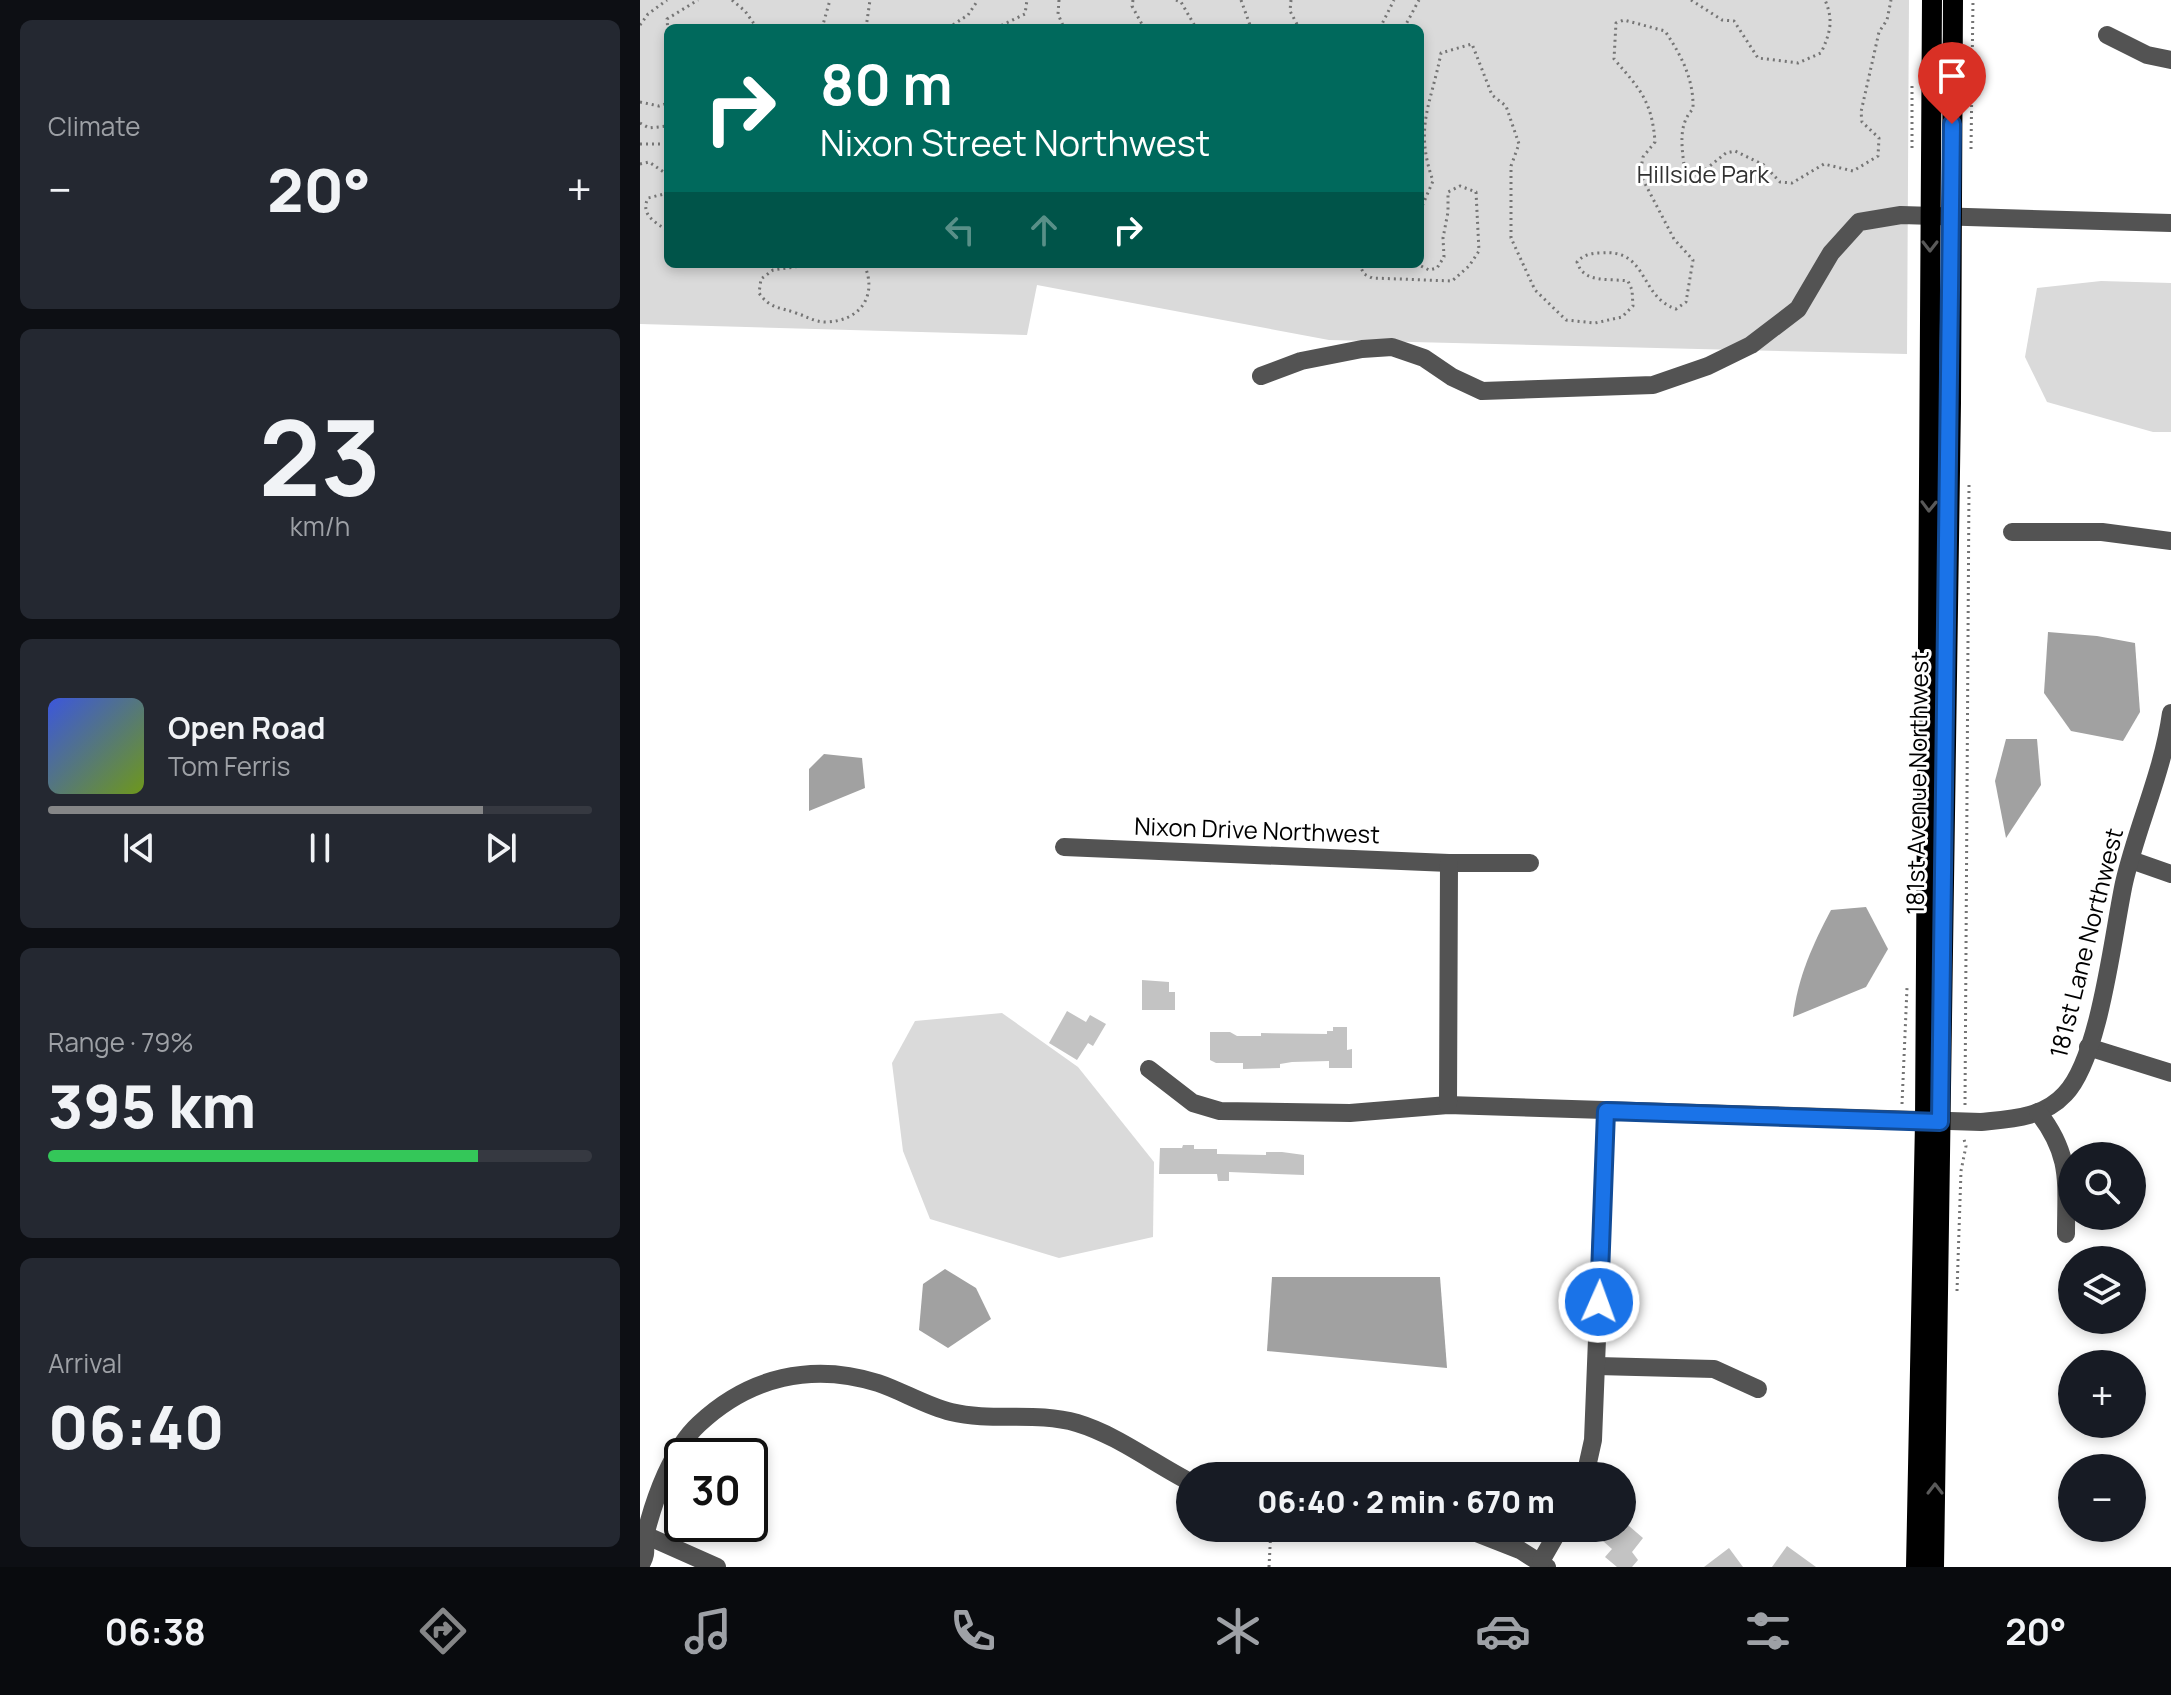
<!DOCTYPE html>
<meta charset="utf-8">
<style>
body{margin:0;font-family:Manrope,sans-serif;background:#242831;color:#f1f3f6;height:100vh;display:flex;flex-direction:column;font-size:30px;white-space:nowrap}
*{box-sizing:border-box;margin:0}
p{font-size:26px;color:#9ea1a6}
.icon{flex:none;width:44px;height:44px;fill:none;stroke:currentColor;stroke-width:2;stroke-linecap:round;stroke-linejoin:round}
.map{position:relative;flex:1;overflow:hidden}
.sheet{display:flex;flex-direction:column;gap:20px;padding:20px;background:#0d0f14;width:640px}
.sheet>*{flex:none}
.banner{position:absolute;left:24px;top:24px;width:760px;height:244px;border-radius:12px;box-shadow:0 4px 12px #0003;background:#00695c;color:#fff;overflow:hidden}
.fabs{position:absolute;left:1418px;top:1142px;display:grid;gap:16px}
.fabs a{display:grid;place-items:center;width:88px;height:88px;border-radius:50%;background:#171b24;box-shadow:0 4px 12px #0003;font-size:40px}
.speed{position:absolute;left:24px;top:1438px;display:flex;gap:16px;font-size:40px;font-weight:700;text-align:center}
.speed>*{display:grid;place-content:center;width:104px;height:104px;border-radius:50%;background:#171b24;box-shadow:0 4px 12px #0003;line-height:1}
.speed .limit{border:4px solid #111;border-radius:12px;background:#fff;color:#111}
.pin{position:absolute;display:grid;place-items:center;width:68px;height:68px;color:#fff;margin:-82px -34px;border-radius:50% 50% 50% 0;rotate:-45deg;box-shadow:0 0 8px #0007}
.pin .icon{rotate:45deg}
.me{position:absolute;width:88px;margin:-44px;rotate:2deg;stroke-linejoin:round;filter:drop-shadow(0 0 6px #0008)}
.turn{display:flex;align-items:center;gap:28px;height:168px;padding:0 24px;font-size:36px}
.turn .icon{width:104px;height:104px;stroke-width:2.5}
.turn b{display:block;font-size:56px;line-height:68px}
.lanes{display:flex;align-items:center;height:76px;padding:0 24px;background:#0003;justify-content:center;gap:40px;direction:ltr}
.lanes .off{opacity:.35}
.big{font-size:60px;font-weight:800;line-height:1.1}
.sheet .tile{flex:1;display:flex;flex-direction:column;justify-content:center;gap:12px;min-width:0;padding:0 28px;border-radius:12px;background:#242831}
.sheet .dial{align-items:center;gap:0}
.dial b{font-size:104px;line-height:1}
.song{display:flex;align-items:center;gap:24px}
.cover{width:96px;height:96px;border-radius:12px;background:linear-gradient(135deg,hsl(230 70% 55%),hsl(80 70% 35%))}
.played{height:8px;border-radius:4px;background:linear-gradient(90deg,#858687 80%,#363941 80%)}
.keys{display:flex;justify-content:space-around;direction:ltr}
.heat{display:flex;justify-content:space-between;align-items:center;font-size:44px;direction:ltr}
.charge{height:12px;border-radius:6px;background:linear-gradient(90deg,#34c759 79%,#363941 0)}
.trip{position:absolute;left:536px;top:1462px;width:460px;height:80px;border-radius:40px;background:#171b24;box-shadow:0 4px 12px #0003;font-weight:800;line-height:80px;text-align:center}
.menu{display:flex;height:128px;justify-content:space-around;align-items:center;background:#090b0e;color:#9ea1a6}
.menu .icon{width:56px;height:56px}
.menu .active{color:#858687}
.menu b{font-size:36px;color:#f1f3f6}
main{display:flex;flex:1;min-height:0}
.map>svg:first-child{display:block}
.green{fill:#dadada;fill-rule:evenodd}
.water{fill:#a1a1a1}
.building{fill:#c3c3c3}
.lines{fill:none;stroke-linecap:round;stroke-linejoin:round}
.path{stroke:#757575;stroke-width:3;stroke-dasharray:2 4;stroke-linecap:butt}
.minor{stroke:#535353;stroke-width:18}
.major{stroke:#000;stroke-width:20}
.oneway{stroke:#595959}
.route-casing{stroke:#114b97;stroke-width:20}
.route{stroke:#1a73e8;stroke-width:14}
.labels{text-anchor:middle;stroke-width:6;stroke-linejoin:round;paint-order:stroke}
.park-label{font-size:24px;fill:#313131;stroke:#fff}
.street-label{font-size:24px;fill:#000;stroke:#fff}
</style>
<main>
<section class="sheet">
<div class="tile"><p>Climate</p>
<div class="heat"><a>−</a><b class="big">20°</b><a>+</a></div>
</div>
<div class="tile dial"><b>23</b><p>km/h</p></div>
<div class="tile">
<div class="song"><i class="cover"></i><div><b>Open Road</b><p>Tom Ferris</p></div></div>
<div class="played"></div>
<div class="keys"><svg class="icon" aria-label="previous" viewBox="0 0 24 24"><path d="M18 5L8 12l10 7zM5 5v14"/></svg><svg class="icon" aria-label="pause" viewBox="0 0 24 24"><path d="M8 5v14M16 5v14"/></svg><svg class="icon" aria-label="next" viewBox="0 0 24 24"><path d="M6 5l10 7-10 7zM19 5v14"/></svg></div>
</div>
<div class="tile"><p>Range · 79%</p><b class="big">395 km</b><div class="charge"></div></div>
<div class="tile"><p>Arrival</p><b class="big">06:40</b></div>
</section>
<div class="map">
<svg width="1531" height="1567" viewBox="0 0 1531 1567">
<rect width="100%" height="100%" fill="#fff"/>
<g class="green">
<path d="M0,0H1269L1267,354L689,340L397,285L387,335L0,324ZM28,28H780V264H28Z"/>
<polygon points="1461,281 1531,283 1531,432 1513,432 1407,402 1385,357 1397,288"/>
<polygon points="362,1013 438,1067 514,1162 513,1237 419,1258 290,1219 263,1151 252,1063 275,1021"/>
</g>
<g class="water">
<polygon points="1408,632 1457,636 1495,643 1500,712 1483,741 1431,731 1404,693"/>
<polygon points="1366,739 1397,739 1401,785 1366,838 1355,781"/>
<polygon points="184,754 222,758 225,788 169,811 169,769"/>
<path d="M1226,907L1248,949L1226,987L1153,1017C1158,977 1172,946 1191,910Z"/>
<polygon points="305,1269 336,1288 351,1319 308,1348 279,1330 283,1284"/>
<polygon points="632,1277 800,1277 807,1368 627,1351"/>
</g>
<g class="building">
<polygon points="502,980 529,982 529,992 535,992 535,1010 502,1010"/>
<polygon points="427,1011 446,1022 450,1015 466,1024 453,1046 448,1043 437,1060 409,1043"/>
<polygon points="693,1027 707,1027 707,1050 712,1049 712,1068 689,1068 689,1061 652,1062 640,1064 640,1068 603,1069 603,1063 576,1063 570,1060 570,1032 590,1032 597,1036 621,1036 621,1033 687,1034 687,1031 693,1031"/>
<polygon points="543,1145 554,1145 554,1149 577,1149 577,1154 626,1155 626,1152 642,1152 664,1155 664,1175 589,1172 589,1181 578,1181 577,1174 519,1174 520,1148 542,1148"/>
<polygon points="982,1520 1003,1538 992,1552 998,1560 992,1567 977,1567 965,1557 972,1549 963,1541 974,1528 982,1528"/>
<polygon points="1147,1546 1176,1567 1132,1567"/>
<polygon points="1089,1548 1103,1567 1064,1567"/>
</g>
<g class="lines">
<g class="path">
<polyline points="92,0 105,11 117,28"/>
<polyline points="419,0 418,14 424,28"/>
<polyline points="493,0 492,6 504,28"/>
<polyline points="536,0 541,2 556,28"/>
<polyline points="601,0 611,28"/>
<polyline points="651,0 650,11 659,28"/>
<path d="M1051,0L1082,20L1094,21L1118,58L1158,63L1181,53C1190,33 1194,21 1185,0"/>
<polyline points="0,25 8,14 27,0"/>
<polyline points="182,28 190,0"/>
<polyline points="226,28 230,0"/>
<polyline points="308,28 328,15 338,0"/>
<polyline points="356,28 385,14 387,0"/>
<polyline points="740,28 754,0"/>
<polyline points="764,28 779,0"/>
<polyline points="28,31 27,19 58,0"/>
<polyline points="0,102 19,106 28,103"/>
<polyline points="0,123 9,128 28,126"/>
<polyline points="0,144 28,144"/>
<polyline points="1272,148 1272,84"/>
<polyline points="1331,149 1333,0"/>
<polyline points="0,164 9,162 28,175"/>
<path d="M28,193L8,198C0,215 15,222 28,231"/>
<path d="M780,211L793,181C774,127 791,105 801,53L832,44L852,95L866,106L879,144L871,166V238L895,290L926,320L955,323L982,317L993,306L992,290L988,281C968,278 944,284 937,262C943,255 951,253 960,253C1009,248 998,296 1036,309L1046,302L1053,260L1034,239L1000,174L1003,157L1015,142C1012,101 1000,89 974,59L976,23L984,20L1025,31C1041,55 1054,79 1053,109C1034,128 1045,159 1046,185L1086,153L1095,151L1124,165L1140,182L1152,183L1184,164L1213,171L1238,156L1239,138L1222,122L1221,112L1239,32L1247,20L1251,0"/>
<path d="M175,264L133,270L121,279L119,293C130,309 140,307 156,313C166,316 174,322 186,322C221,321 238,295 224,264"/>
<polyline points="301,264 310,264"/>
<polyline points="719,264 724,274 732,278 812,281 829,266 839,251 836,192 820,186 808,192 808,212 803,238 804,257 797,268 789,270 777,264"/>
<polyline points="1262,1104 1267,988"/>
<polyline points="1325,1105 1329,485"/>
<polyline points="1317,1291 1321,1171 1326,1146 1323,1136"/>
<polyline points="629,1567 631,1528"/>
</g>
<g class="minor">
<polyline points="1467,35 1507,55 1531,60"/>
<polyline points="621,376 661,361 722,349 752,347 784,358 812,377 842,391 1013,385 1068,366 1111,345 1158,309 1191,253 1219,222 1261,215 1531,223"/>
<polyline points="1372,532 1462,532 1531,541"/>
<polyline points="424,847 809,863 890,863"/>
<polyline points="1491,860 1531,874"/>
<polyline points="1448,1047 1531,1073"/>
<path d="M509,1069L553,1103L580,1111L710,1113L808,1105L1341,1122C1371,1119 1403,1118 1425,1094C1460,1058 1473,934 1484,883C1497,826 1523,772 1531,713"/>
<polyline points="808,1105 809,863"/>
<path d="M1398,1112C1432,1156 1426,1182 1426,1234"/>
<polyline points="957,1366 1074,1369 1118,1389"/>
<polyline points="945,1476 953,1440 966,1111"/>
<polyline points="824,1528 880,1550 907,1567"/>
<polyline points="5,1535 77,1567"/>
<polyline points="901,1561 920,1528"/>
<path d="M0,1566C10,1550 2,1546 6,1532C15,1497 32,1449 59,1424C109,1377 172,1362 238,1383C262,1391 286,1406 311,1412C352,1422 396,1411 437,1423C477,1435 513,1463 550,1482"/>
</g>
<g class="major">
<polyline points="1276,1567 1285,1122 1292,0"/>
<polyline points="1294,1567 1311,403 1313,0"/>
</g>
</g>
<defs><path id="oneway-chevron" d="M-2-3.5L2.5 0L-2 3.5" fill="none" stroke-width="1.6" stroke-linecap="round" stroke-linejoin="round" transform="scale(2)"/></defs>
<g class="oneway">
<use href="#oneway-chevron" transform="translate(1290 246) rotate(90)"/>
<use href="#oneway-chevron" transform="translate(1289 506) rotate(91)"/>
<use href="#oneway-chevron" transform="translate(1295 1489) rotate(-90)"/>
</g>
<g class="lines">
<defs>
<polyline id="route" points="959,1302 966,1111 1300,1122 1312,124"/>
</defs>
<use href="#route" class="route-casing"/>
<use href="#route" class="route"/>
</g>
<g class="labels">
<g class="park-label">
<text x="1063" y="183">Hillside Park</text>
</g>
<g class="street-label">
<text transform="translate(1278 783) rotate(-89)" y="8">181st Avenue Northwest</text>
<text transform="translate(617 831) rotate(2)" y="8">Nixon Drive Northwest</text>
<text transform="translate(1447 943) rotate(-76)" y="8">181st Lane Northwest</text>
</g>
</g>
</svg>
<div class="fabs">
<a><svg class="icon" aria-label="search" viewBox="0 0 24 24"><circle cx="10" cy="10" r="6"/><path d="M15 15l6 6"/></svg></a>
<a><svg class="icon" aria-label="layers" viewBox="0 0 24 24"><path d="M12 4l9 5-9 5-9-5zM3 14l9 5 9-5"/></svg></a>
<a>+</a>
<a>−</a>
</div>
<div class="speed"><div class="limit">30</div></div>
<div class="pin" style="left:1312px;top:124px;background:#d93025"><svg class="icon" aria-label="arrive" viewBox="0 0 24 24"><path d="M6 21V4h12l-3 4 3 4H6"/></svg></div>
<svg class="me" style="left:959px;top:1302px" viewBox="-20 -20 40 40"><circle r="17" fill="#1a73e8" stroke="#fff" stroke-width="3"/><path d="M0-11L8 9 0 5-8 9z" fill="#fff"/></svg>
<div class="trip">06:40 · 2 min · 670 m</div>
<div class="banner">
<div class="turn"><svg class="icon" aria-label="right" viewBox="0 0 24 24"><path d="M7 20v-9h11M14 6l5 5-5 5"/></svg><div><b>80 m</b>Nixon Street Northwest</div></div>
<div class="lanes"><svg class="icon off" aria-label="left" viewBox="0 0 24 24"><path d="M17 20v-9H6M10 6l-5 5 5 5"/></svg><svg class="icon off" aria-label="ahead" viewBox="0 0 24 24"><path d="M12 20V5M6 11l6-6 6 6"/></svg><svg class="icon" aria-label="right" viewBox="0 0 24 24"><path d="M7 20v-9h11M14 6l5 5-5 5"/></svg></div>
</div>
</div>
</main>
<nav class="menu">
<b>06:38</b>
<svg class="icon active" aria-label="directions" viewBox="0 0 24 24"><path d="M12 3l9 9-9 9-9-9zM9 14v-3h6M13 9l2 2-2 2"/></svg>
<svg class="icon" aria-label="music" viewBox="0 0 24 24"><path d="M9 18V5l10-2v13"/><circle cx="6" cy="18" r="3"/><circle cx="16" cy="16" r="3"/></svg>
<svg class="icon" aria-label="phone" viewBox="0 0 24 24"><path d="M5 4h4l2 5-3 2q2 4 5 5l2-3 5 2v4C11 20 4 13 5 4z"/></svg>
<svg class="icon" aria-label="climate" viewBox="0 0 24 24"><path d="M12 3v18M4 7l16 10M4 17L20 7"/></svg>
<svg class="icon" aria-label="car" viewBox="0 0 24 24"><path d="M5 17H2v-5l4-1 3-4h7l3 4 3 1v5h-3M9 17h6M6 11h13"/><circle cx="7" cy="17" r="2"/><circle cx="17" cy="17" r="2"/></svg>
<svg class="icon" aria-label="filters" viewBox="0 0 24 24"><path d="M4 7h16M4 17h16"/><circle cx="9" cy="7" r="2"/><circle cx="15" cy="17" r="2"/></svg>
<b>20°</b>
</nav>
